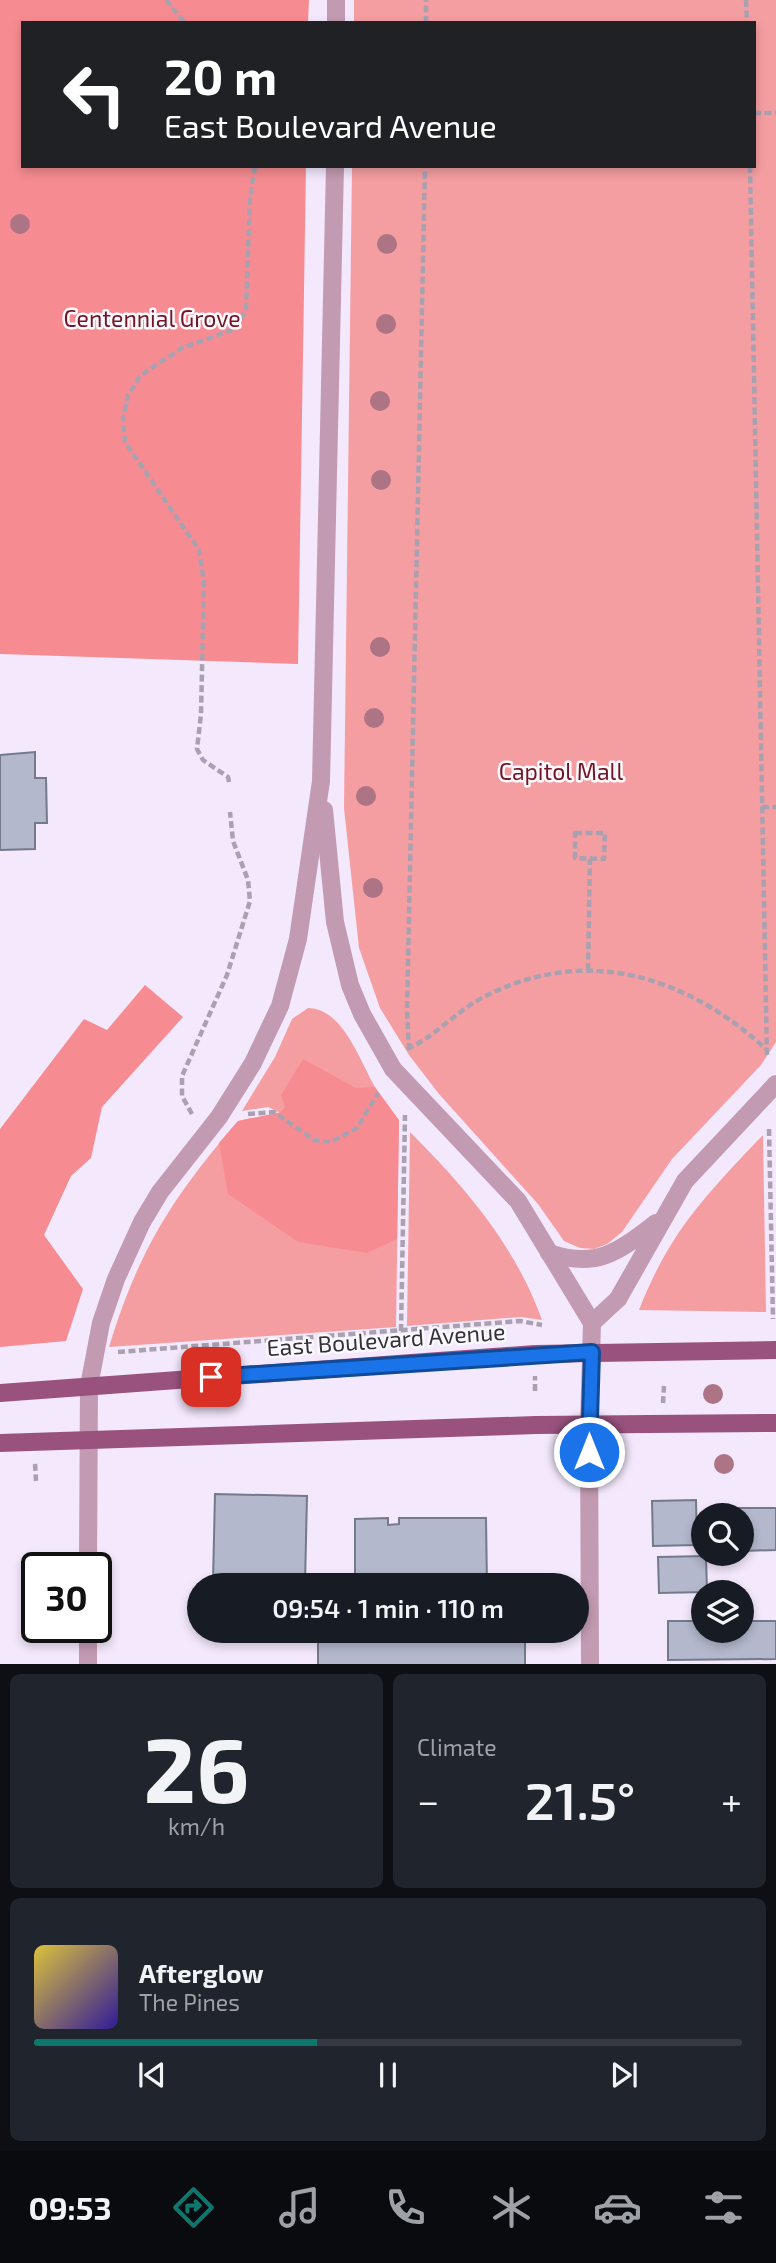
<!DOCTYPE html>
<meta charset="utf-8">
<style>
body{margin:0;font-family:"Exo 2",sans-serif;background:#20242c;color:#f1f3f6;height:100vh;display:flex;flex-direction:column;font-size:26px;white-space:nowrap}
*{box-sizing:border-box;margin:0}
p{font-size:23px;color:#9ea1a6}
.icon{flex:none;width:38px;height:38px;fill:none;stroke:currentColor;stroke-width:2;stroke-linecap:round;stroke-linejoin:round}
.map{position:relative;height:1664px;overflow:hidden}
.details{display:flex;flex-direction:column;gap:10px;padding:10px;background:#0d0f14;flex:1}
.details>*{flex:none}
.guide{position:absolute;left:21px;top:21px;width:735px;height:147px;border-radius:0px;box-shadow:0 4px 10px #0003;background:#202124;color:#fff;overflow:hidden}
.tools{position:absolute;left:691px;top:1503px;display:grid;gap:14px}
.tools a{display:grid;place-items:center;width:63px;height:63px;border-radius:50%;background:#171b24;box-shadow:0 4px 10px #0003;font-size:35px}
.speed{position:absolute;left:21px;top:1552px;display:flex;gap:14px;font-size:35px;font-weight:700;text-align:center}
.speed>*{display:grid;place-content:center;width:91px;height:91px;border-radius:50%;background:#171b24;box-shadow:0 4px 10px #0003;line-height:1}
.speed .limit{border:4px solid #111;border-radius:10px;background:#fff;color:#111}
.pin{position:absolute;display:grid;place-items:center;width:60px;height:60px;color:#fff;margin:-30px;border-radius:14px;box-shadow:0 4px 10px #0006}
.me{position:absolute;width:77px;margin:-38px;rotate:0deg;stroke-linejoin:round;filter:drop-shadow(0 0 5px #0008)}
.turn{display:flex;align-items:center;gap:24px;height:147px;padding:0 28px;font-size:32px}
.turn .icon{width:91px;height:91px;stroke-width:2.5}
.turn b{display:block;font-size:49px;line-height:60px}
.big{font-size:52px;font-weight:600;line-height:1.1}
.details .tile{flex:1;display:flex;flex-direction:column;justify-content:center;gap:10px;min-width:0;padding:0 24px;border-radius:10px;background:#20242c}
.details .dial{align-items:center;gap:0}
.dial b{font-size:91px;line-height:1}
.song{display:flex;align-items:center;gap:21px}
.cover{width:84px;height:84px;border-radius:10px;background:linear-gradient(135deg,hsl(50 70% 55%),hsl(250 70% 35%))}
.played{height:7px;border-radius:4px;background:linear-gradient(90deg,#0f766e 40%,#363941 40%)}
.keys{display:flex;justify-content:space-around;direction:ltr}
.heat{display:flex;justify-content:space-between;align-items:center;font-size:38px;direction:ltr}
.details .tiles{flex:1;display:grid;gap:10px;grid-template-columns:1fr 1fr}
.tile:last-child{grid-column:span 2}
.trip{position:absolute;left:187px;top:1573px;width:402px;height:70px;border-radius:35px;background:#171b24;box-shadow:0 4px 10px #0003;font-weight:600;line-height:70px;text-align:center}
.tabs{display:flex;height:112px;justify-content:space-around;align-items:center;background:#090b0e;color:#9ea1a6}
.tabs .icon{width:49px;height:49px}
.tabs .current{color:#0f766e}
.tabs b{font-size:32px;color:#f1f3f6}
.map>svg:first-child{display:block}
.green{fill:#f59ea1}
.forest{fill:#f68c91}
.building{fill:#b3b8cc;stroke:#75798c;stroke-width:2}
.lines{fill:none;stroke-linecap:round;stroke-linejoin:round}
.path{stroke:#aaa1b0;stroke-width:4.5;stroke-dasharray:7 3.5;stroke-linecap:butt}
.minor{stroke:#c29ab1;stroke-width:18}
.major{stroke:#99527e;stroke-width:18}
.tree{fill:#ad7486}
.route-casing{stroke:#114b97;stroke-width:18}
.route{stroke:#1a73e8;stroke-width:12}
.labels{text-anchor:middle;stroke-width:5;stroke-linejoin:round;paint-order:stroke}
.park-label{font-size:23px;fill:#731525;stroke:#fbf9fd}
.street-label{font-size:23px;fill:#353138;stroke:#fbf9fd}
</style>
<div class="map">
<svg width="776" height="1665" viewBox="0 0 776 1665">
<rect width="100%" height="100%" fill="#f3e8fc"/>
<g class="green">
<polygon points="354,0 776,0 776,1042 761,1065 672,1159 622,1232 607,1244 594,1249 580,1248 564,1241 538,1204 439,1094 409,1055 380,1008 359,948 344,808 352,166 754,166 754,23 354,23"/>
<path d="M308,1008C343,1009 359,1059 375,1087L361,1110L281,1113L268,1107L242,1111L275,1057L292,1019Z"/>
<path d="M251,1118L399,1120L396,1327L109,1347C139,1249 172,1198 238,1121Z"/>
<path d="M410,1132C465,1187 515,1245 542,1320L521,1317L407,1326Z"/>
<path d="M763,1135L766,1312L639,1310C670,1231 706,1195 763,1135Z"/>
</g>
<g class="forest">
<polygon points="0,0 309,0 308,23 23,23 23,166 306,166 298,664 0,654"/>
<polygon points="145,985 183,1017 102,1107 91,1158 71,1176 44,1235 83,1289 66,1341 0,1347 0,1129 84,1019 107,1030"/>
<polygon points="303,1059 356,1088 375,1087 399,1120 397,1239 367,1253 298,1242 228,1194 219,1143 238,1121 281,1112 285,1107 281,1095"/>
</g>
<g class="building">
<polygon points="35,752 35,778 46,778 47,823 35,823 35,849 0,850 0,755"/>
<polygon points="215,1494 307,1496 305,1583 213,1581"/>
<polygon points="696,1500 697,1545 653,1546 652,1501"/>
<polygon points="739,1508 776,1508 776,1550 742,1551 742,1516 739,1516"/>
<polygon points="388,1518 388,1525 399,1524 399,1518 486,1518 487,1586 355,1586 355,1519"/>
<polygon points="706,1556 707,1592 659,1593 658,1557"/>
<polygon points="668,1621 704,1621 704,1631 742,1631 742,1621 776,1621 776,1659 668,1660"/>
<polygon points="356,1631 508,1631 508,1641 525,1641 525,1665 318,1665 318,1642 356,1642"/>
</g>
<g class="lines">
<g class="path">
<polyline points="166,0 185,23"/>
<polyline points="746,0 747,23"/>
<polyline points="426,23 426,0"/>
<polyline points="754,113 776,113"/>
<polyline points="750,166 767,1058"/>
<polyline points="229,782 228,777 203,760 197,749 201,714 204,582 199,550 125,442 123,419 128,395 141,375 182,348 235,329 246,310 250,198 255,166"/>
<polyline points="762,807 776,807"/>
<polygon points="575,833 605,833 604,859 575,858"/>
<polyline points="588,970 590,859"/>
<path d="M407,1049C435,1037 455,1012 482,998C584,944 685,975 766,1049"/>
<polyline points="409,1050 407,1010 425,166"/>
<polyline points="192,1114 182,1096 182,1076 227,975 250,901 248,880 233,841 230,812"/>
<polyline points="248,1114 274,1112 314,1140 331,1142 357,1128 378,1093"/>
<polyline points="769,1129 773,1319"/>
<polyline points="401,1331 405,1115"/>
<polyline points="118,1352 520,1321 542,1325"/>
<polyline points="535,1391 535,1376"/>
<polyline points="663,1403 664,1386"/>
<polyline points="35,1464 36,1481"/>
</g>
<g class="minor">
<polyline points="336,23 336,0"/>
<polyline points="324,810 335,922 350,985 362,1014 393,1069 518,1201 592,1323 589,1425 590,1665"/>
<path d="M549,1253C597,1269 618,1252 656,1223"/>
<polyline points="592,1323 618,1299 685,1181 776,1084"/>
<polyline points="88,1568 89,1386 101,1323 116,1279 142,1222 160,1192 219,1117 253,1063 280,1006 298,939 321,781 335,166"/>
<polyline points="88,1665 88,1628"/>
</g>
<g class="major">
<polyline points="0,1393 535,1354 776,1350"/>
<polyline points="0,1443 536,1425 776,1423"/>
</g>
</g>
<g class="tree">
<circle cx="20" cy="224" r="10"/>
<circle cx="387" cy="244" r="10"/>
<circle cx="386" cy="324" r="10"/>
<circle cx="380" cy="401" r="10"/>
<circle cx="381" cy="480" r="10"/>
<circle cx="380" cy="647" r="10"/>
<circle cx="374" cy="718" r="10"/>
<circle cx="366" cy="796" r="10"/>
<circle cx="373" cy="888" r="10"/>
<circle cx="713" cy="1394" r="10"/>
<circle cx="724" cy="1464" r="10"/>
</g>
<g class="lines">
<defs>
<polyline id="route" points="211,1377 592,1352 589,1452"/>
</defs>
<use href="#route" class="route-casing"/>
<use href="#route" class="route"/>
</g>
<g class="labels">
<g class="park-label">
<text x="152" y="327">Centennial Grove</text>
<text x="561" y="780">Capitol Mall</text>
</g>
<g class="street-label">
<text transform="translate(386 1340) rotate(-4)" y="8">East Boulevard Avenue</text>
</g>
</g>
</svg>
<div class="tools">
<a><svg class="icon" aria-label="search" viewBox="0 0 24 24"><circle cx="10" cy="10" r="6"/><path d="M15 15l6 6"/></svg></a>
<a><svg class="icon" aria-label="layers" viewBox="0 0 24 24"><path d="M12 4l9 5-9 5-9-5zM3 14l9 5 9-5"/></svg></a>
</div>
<div class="speed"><div class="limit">30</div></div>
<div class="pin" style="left:211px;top:1377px;background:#d93025"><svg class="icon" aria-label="arrive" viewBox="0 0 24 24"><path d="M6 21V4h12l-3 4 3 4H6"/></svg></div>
<svg class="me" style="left:589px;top:1452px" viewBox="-20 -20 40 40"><circle r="17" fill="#1a73e8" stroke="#fff" stroke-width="3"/><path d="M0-11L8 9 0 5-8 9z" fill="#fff"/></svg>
<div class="trip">09:54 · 1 min · 110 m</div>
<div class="guide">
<div class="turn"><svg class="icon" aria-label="left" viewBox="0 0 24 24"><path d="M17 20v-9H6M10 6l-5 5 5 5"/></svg><div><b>20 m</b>East Boulevard Avenue</div></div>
</div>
</div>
<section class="details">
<div class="tiles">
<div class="tile dial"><b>26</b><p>km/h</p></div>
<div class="tile"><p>Climate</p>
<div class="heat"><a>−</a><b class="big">21.5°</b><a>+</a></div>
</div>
<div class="tile">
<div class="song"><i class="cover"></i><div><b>Afterglow</b><p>The Pines</p></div></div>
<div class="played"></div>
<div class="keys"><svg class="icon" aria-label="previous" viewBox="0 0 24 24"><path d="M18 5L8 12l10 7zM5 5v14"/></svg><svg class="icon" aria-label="pause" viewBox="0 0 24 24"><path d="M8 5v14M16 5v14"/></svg><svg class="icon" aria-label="next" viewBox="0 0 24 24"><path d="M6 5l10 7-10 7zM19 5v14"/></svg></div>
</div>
</div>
</section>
<nav class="tabs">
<b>09:53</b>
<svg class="icon current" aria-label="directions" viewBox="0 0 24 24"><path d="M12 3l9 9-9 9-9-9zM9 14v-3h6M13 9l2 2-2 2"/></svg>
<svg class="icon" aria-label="music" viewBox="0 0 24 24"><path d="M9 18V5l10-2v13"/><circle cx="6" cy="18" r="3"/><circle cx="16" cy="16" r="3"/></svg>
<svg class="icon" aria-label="phone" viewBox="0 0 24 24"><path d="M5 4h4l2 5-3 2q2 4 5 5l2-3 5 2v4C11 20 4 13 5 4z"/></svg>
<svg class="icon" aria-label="climate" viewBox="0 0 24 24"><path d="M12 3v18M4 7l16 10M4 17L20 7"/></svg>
<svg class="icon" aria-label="car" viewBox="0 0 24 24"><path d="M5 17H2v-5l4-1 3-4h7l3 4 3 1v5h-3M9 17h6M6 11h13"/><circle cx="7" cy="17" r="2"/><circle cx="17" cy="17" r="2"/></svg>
<svg class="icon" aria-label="filters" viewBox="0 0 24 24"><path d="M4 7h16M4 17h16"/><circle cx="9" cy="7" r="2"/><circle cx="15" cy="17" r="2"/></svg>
</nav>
